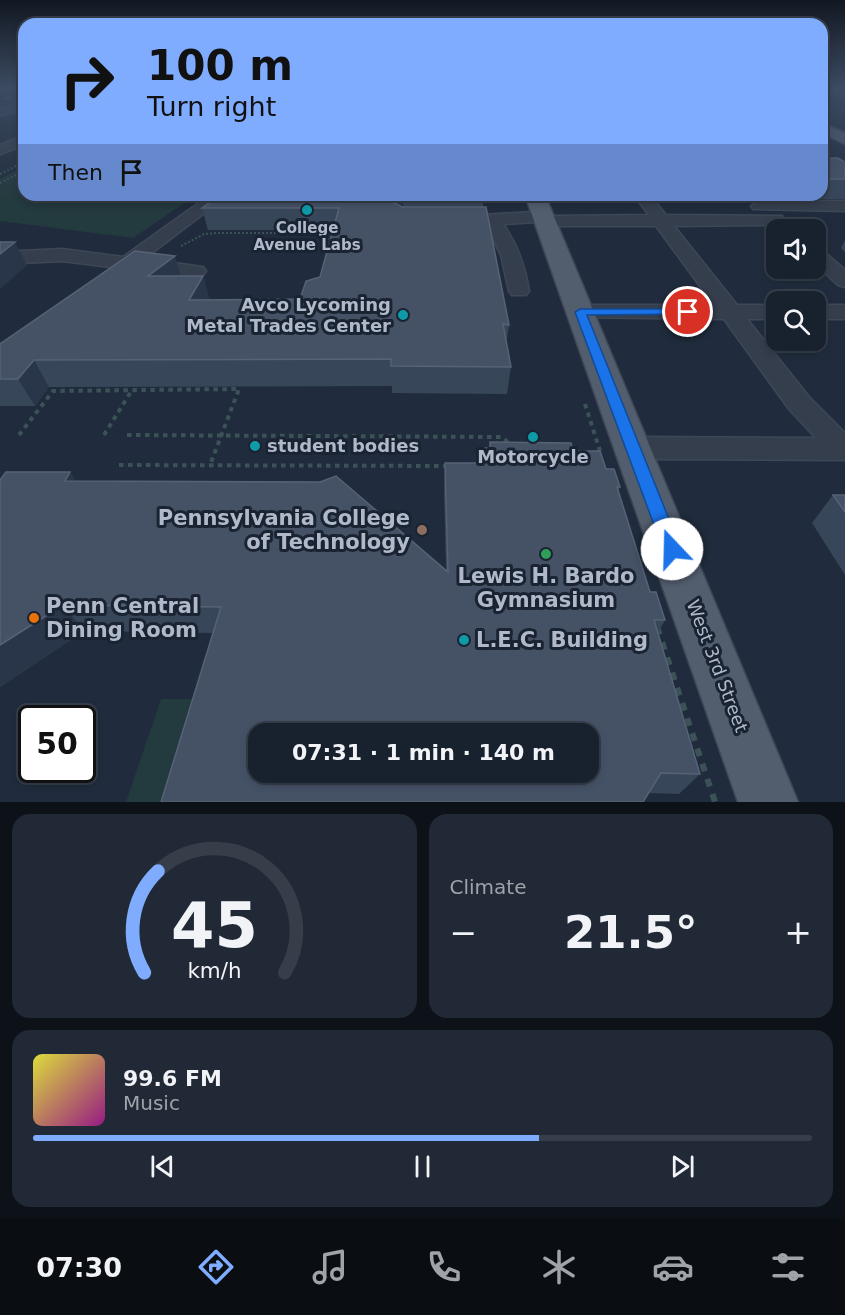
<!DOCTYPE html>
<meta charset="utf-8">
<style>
body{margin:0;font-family:"DejaVu Sans",sans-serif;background:#212936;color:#f1f3f6;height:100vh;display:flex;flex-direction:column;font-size:22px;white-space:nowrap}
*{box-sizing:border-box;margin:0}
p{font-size:20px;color:#9fa3aa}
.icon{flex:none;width:33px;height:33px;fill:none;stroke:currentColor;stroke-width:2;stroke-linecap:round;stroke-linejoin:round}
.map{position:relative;height:802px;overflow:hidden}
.details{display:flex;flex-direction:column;gap:12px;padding:12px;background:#0d1219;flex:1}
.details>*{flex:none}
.guide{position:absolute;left:18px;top:18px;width:810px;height:183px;border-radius:18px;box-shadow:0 3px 9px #0003,0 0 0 2px #363e4a;background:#7facff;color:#111;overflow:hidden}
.controls{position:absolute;left:766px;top:219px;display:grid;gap:12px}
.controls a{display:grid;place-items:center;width:60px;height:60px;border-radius:12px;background:#18212e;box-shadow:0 3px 9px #0003,0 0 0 2px #363e4a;font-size:30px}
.speed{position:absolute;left:18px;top:705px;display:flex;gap:12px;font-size:30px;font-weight:700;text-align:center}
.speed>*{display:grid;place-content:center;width:78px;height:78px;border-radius:50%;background:#18212e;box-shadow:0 3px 9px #0003,0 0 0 2px #363e4a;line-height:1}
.speed .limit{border:3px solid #111;border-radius:9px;background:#fff;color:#111}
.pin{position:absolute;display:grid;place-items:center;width:51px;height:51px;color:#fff;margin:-26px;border:3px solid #fff;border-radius:50%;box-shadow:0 2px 6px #0007}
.me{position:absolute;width:66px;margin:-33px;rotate:339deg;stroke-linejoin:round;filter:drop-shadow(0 0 4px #0008)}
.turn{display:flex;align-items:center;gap:21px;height:126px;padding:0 30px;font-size:27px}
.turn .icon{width:78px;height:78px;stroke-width:2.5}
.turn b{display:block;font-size:42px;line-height:51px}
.then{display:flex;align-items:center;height:57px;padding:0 30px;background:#0003;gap:12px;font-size:22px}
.big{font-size:45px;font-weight:600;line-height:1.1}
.details .widget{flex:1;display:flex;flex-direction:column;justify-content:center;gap:9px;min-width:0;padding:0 21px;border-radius:18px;background:#212936}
.details .dial{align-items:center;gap:0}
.dial svg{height:156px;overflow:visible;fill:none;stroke:#363e4a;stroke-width:7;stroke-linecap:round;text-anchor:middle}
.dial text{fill:#f1f3f6;stroke:none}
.song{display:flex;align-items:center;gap:18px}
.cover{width:72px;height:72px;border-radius:9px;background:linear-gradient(135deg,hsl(60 70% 55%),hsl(310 70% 35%))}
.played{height:6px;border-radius:3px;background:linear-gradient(90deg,#7facff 65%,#363e4a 65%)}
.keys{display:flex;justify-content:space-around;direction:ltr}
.heat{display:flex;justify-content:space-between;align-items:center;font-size:33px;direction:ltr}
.details .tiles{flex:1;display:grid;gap:12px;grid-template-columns:1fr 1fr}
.widget:last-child{grid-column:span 2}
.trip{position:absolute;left:248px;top:723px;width:351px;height:60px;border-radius:18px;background:#18212e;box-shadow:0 3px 9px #0003,0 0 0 2px #363e4a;font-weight:600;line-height:60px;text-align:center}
.tab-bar{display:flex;height:96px;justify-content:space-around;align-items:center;background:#0a0d12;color:#9fa3aa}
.tab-bar .icon{width:42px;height:42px}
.tab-bar .current{color:#7facff}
.tab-bar b{font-size:27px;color:#f1f3f6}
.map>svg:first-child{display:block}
.green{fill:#233a3e}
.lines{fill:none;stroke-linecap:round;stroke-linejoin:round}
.minor-casing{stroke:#3e4756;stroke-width:3}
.major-casing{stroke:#3e4756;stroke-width:3}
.path-far2{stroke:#3b5356;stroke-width:2;stroke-dasharray:2 2;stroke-linecap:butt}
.path-far1{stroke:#3b5356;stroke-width:4;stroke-dasharray:4.5 4.5;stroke-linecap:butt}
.path{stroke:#3b5356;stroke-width:6;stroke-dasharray:8 8;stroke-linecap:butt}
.minor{fill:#353e4d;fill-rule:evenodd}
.major{fill:#525d6e;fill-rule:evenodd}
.rail-casing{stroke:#566275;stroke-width:2}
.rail{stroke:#1a2332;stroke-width:1.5;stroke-dasharray:5;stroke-linecap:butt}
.wall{fill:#38465a}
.shaded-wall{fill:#29364a}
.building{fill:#455266;stroke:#566276;stroke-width:1.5;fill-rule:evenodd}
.route{fill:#1a73e8;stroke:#114b97;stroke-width:1.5}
.culture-dot{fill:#0f9aa8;stroke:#1a2332;stroke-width:2}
.education-dot{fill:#8d6e63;stroke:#1a2332;stroke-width:2}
.leisure-dot{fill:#2e9e5b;stroke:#1a2332;stroke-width:2}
.food-dot{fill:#e8710a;stroke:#1a2332;stroke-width:2}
.labels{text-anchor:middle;stroke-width:6;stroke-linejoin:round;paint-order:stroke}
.far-poi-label{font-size:15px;font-weight:bold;fill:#b0b9c9;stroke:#1a2332}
.poi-label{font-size:18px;font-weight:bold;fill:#b0b9c9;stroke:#1a2332;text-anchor:end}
.street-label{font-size:18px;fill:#b0b9c9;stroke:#1a2332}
.near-poi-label{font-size:21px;font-weight:bold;fill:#b0b9c9;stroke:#1a2332;text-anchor:start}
</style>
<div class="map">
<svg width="845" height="802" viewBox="0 0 845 802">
<rect width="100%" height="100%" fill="#202c3d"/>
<g class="green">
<polygon points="24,167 24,195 196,195 133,238 0,221 0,179"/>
<polygon points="161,699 208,699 180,802 126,802"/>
</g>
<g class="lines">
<defs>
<g id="minor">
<polygon points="827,88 845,90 845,97 829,90"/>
<polygon points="24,102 24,109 0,116 0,109"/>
<polygon points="18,138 24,141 23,145 0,154 0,145"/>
<polygon points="210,195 228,195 144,259 203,267 206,271 203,275 196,277 143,271 134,267 127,269 62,261 0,264 0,252 62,249 123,257"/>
<path d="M634,195H650L666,215L782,216L785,220L782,224L776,225L674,226L737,305H777V319H747L809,397L845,433V460L632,459L622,456L617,448L622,440L632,437L816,438L789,409L724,319L572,317L569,312L572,307L580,305H714L656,226H545L537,222L503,224C518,245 525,266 529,291L526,295H512L509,291L501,255L487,226L452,227L443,222L452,217L532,212H544L552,216L649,215Z"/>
<polygon points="759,201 845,201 845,211 753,209 751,206"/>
<polygon points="816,249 823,251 845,270 845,287 838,285 816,265"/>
<rect x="816" y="305" width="29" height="14"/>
</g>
<g id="major">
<polygon points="822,123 845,133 845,144 822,133"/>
<polygon points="525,195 545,195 798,802 738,802"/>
</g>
</defs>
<use href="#minor" class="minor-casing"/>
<use href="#major" class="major-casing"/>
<g class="path-far2">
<polyline points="16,167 24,167"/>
<polyline points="0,174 24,162"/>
<polyline points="0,183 24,171"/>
<polyline points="181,246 204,234 217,233 329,233 327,245"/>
</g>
<g class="path-far1">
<polyline points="585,404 601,454"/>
<polyline points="19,435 53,391 239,389 210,465"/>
<polyline points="104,435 132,390"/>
<polyline points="127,435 501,437 511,444"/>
<polyline points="119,465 448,466"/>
</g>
<polyline class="path" points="657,627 715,802"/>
<use href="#minor" class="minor"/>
<use href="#major" class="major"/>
<defs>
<polyline id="rail" points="0,100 24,93"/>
</defs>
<use href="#rail" class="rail-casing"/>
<use href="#rail" class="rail"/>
</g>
<g class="wall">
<polygon points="822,158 845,162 845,199 774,199 770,195 822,195"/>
<polygon points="220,195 502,195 501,203 483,203 483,207 509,325 506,345 511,367 507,394 392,393 392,386 49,387 35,406 0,406 0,344 181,276 203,276 209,300 300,299 320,277 333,230 208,230 202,208"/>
<polygon points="845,240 845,252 841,248"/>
<polygon points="490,442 573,451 606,469 620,487 618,491 650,592 665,620 658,633 700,774 679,794 649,793 213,633 84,631 0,687 70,472 75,481 446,570 444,491 445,463 477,463 479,448 489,448"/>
<polygon points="833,495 845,495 845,575 812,523"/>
</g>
<g class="shaded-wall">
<polygon points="400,195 403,195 403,215 391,201"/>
<polygon points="15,242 27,265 0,289 0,254"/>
<polygon points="175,256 182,280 148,276"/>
<polygon points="203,276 210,301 189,300"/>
<polygon points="34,360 49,387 35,406 18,379"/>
<polygon points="70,472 87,500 65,481"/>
<polygon points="63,605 84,631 0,687 0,645"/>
</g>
<g class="building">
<polygon points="822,158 838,158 845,162 845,179 822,179"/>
<polygon points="220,195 400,195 391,201 402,207 486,207 509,325 503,324 511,367 391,366 391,359 34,360 18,379 0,379 0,344 135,251 175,256 148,276 203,276 189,300 300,299 306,281 320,277 339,208 202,208"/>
<polygon points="0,242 15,242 0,254"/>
<path d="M490,442L571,443L573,451H600L606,469H614L620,487H617L650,592H656L665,620H654L700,774L661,773L643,802H161L221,607L63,605L0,645V480L6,472H70L65,481L320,482L336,476L448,572L445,463H480L479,448H490ZM258,734H588V772H258Z"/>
<polygon points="833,495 845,495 845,512"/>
</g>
<linearGradient id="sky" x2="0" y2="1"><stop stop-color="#121822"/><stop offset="0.44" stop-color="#3c4b62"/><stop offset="1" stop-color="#3c4b62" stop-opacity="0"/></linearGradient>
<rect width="845" height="201" fill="url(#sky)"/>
<polygon class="route" points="688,309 692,310 692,314 587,315 681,549 678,554 672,557 666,554 663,549 575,312 580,309"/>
<g class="culture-dot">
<circle cx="307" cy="210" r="6"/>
<circle cx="403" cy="315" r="6"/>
<circle cx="533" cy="437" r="6"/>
<circle cx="255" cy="446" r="6"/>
<circle cx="464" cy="640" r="6"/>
</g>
<circle class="education-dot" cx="422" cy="530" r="6"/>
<circle class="leisure-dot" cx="546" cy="554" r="6"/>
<circle class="food-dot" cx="34" cy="618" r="6"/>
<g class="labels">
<g class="far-poi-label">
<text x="307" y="233">College<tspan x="307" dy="17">Avenue Labs</tspan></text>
</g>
<g class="poi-label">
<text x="391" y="311">Avco Lycoming<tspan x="391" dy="21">Metal Trades Center</tspan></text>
<text x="267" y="452" text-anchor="start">student bodies</text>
<text x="533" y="463" text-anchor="middle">Motorcycle</text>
</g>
<g class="street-label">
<text transform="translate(717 666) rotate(69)" y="6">West 3rd Street</text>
</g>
<g class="near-poi-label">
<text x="410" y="525" text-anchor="end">Pennsylvania College<tspan x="410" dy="24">of Technology</tspan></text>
<text x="546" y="583" text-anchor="middle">Lewis H. Bardo<tspan x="546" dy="24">Gymnasium</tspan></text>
<text x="46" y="613">Penn Central<tspan x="46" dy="24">Dining Room</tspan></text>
<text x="476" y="647">L.E.C. Building</text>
</g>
</g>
</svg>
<div class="controls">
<a><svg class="icon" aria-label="sound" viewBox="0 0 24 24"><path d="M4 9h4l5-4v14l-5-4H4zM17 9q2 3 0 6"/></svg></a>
<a><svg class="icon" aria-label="search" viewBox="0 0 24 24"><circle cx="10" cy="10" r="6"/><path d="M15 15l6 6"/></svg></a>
</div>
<div class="speed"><div class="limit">50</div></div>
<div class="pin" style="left:688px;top:312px;background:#d93025"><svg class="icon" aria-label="arrive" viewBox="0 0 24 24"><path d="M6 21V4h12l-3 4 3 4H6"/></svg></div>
<svg class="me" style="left:672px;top:549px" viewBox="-20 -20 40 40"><circle r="19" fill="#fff"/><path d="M0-13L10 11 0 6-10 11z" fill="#1a73e8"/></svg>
<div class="trip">07:31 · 1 min · 140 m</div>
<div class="guide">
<div class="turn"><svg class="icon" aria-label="right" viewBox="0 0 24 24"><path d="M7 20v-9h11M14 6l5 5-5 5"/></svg><div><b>100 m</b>Turn right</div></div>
<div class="then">Then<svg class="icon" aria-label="arrive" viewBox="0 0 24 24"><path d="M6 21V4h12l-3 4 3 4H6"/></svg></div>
</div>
</div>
<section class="details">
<div class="tiles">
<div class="widget dial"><svg viewBox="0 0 100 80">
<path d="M14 69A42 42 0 1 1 86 69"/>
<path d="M14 69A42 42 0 0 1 21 17" stroke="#7facff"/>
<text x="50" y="56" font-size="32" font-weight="700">45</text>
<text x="50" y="72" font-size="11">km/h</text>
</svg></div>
<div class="widget"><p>Climate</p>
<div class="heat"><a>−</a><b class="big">21.5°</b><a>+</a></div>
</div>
<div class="widget">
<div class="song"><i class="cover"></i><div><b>99.6 FM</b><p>Music</p></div></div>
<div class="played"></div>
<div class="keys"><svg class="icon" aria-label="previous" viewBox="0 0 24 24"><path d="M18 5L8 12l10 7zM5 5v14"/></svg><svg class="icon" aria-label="pause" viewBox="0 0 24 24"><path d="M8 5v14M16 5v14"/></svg><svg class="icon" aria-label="next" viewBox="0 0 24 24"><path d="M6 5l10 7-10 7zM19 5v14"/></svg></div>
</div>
</div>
</section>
<nav class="tab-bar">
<b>07:30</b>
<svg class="icon current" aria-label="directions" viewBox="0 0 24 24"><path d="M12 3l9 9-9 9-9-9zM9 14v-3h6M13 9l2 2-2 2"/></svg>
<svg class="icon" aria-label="music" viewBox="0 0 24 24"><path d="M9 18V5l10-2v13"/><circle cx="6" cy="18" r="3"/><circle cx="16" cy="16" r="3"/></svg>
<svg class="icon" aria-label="phone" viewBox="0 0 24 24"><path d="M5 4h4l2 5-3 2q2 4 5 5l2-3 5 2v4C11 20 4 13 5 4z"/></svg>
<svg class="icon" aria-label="climate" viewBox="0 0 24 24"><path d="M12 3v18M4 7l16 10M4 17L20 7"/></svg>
<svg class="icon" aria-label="car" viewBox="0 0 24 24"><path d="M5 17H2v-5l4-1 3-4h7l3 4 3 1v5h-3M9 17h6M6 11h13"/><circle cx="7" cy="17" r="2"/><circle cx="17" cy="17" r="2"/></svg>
<svg class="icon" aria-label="filters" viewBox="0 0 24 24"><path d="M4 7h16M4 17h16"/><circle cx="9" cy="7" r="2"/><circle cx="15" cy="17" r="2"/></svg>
</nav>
